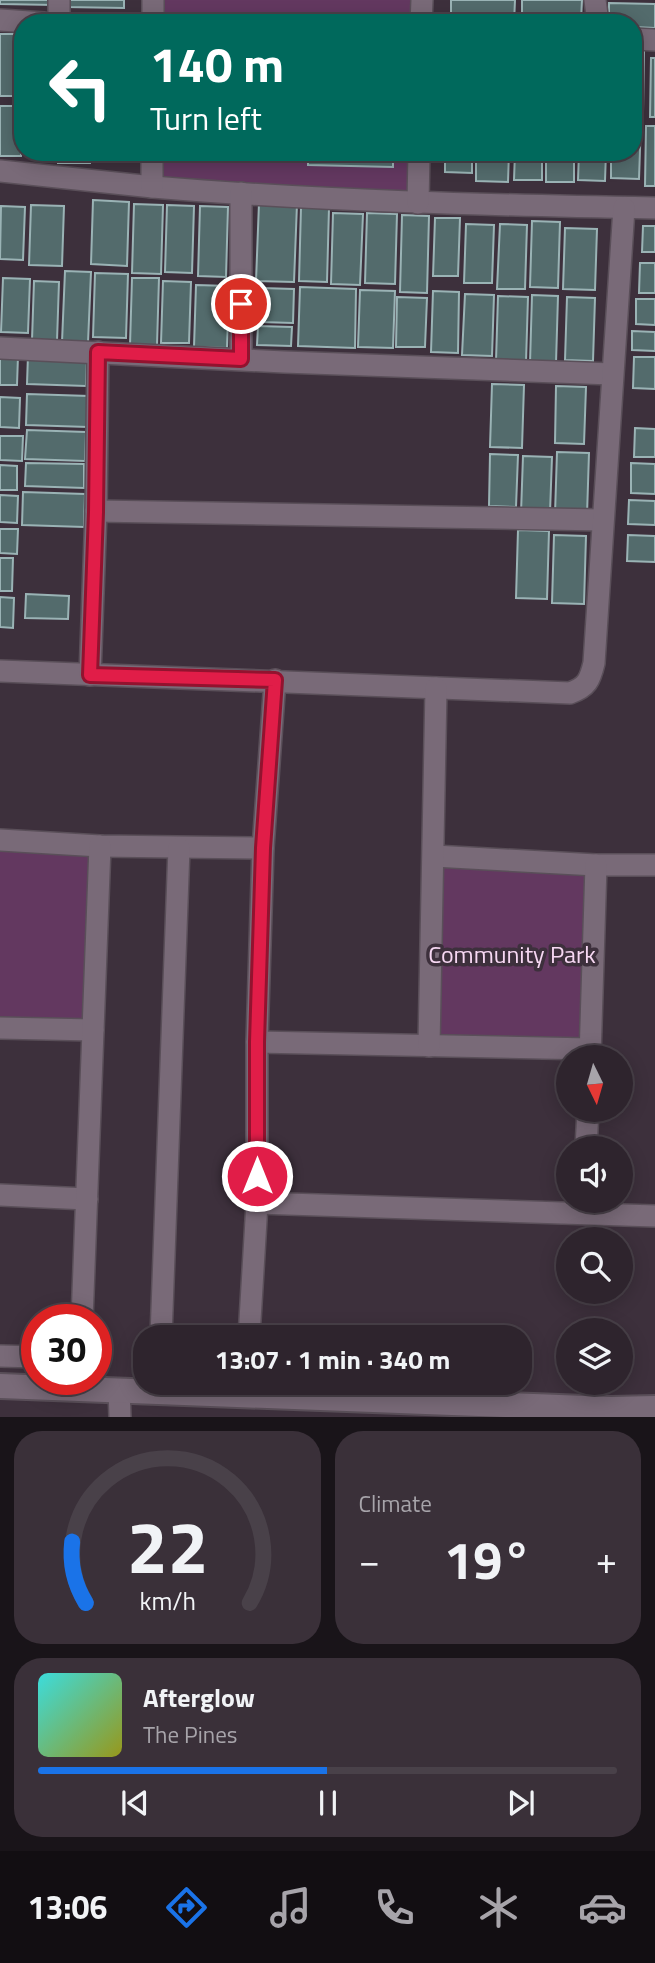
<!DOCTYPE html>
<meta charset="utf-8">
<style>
body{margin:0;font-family:"Titillium Web",sans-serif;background:#3a3039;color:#f1f3f6;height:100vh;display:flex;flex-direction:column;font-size:26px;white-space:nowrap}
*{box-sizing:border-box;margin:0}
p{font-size:23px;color:#a7a4aa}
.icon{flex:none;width:38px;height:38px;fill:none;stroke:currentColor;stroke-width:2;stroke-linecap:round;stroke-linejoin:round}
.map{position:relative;height:1417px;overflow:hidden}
.drawer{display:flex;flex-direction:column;gap:14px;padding:14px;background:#191419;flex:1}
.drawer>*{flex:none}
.hud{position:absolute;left:14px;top:14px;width:628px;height:147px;border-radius:28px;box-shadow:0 4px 18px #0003,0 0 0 2px #494149;background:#00695c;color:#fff;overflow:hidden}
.needle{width:46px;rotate:175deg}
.buttons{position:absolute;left:556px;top:1045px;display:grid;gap:14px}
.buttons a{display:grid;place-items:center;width:77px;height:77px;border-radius:50%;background:#2e242d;box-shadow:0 4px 18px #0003,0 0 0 2px #494149;font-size:35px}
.speed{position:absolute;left:21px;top:1304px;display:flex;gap:14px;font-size:35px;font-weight:700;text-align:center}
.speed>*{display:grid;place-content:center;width:91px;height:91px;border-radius:50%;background:#2e242d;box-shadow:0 4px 18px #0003,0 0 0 2px #494149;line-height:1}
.speed .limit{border:10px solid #d22;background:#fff;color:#111}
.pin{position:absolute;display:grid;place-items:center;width:60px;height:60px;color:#fff;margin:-30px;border:4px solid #fff;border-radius:50%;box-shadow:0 2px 7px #0007}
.me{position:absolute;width:77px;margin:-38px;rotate:0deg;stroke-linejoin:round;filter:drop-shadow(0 0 5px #0008)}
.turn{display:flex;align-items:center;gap:24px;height:147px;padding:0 21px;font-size:32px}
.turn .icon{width:91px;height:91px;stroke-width:2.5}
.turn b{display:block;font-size:49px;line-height:60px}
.big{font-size:52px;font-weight:700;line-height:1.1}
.drawer .card{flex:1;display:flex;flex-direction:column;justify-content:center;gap:10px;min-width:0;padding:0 24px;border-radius:28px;background:#3a3039}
.drawer .dial{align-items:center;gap:0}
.dial svg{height:182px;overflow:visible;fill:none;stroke:#494149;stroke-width:7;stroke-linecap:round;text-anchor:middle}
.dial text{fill:#f1f3f6;stroke:none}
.song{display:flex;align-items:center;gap:21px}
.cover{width:84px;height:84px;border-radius:10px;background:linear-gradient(135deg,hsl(180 70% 55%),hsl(60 70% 35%))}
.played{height:7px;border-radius:4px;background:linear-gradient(90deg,#1a73e8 50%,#494149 50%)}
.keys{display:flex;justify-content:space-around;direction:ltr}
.heat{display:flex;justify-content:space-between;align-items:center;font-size:38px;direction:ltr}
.drawer .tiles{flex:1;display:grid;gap:14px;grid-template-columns:1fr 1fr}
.card:last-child{grid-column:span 2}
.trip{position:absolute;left:133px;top:1325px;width:399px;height:70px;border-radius:28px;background:#2e242d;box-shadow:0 4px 18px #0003,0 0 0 2px #494149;font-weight:700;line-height:70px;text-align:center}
.dock{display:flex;height:112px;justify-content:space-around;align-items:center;background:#120e12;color:#a7a4aa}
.dock .icon{width:49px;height:49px}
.dock .selected{color:#1a73e8}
.dock b{font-size:32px;color:#f1f3f6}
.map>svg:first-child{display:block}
.green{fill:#633860}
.building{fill:#536b6c;stroke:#9ab3b5;stroke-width:2}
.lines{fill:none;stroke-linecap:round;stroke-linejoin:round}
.minor-casing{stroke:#5a4f59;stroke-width:24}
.tertiary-casing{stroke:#5a4f59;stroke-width:28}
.minor{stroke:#796a78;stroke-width:21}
.tertiary{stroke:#796a78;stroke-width:24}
.route-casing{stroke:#92132f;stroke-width:18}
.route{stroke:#e11d48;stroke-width:12}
.labels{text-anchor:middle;stroke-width:7;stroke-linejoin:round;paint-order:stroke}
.park-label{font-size:24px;fill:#f7d8f3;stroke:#3d303c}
</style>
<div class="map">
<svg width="655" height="1417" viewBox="0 0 655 1417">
<rect width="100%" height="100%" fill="#3d303c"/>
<g class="green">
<polygon points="155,0 422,0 421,23 155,23"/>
<polygon points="153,152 415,152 412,199 152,186"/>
<polygon points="0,842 100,849 93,1030 0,1028"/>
<polygon points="434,856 596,865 590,1049 429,1046"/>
</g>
<g class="building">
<polygon points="0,0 54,0 54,5 0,4"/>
<polygon points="65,0 124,0 124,8 65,7"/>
<polygon points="451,0 515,0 514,23 451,21"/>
<polygon points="522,0 582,0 581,21 522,19"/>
<polygon points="609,3 655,4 655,28 634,27 634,23 609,23"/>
<rect x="0" y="34" width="23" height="62"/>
<polygon points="634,50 644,50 643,113 634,113"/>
<polygon points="651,58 655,58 655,117 650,117"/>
<rect x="0" y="106" width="21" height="50"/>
<polygon points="634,121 641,121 639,179 611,178 611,152 634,152"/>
<polygon points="646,126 655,126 655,186 645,186"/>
<rect x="26" y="152" width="26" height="4"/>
<rect x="58" y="152" width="32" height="11"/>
<polygon points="308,152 393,152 393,167 308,165"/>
<polygon points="445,152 472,152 472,173 445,172"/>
<polygon points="476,152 509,152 508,182 476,181"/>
<polygon points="515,152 542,152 542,180 514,180"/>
<rect x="546" y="152" width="28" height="30"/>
<polygon points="579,152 606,152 605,181 578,180"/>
<polygon points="93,200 129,202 127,266 91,264"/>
<polygon points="259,203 297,204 294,282 256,281"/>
<polygon points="134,204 163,205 161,274 132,273"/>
<polygon points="31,205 64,206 62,266 29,265"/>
<polygon points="167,205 194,206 192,273 165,272"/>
<polygon points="1,206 25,207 23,260 0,259"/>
<polygon points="200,206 228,207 226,277 198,276"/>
<polygon points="301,207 329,208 327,282 299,281"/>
<polygon points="333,213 363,214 360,285 331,284"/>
<polygon points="367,213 397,214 395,284 365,283"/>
<polygon points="402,215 429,216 427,293 400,292"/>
<polygon points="435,218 460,218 458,276 433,276"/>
<polygon points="532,221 560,222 558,288 530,287"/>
<polygon points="466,224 494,225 492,283 464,283"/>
<polygon points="500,224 527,225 525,289 497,289"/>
<polygon points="643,226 655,226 655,252 642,252"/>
<polygon points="565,228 597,229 595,290 563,289"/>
<polygon points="640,263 655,263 655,293 639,293"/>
<polygon points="65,271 91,272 88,343 62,342"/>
<polygon points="95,273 128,274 126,338 93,337"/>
<polygon points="3,278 30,279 28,333 1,332"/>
<polygon points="132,278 159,278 157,345 130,345"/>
<polygon points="34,281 59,282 57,341 32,340"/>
<polygon points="163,281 191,282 189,343 161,343"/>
<polygon points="196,285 229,286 227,348 194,347"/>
<polygon points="300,287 356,289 355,348 298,346"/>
<polygon points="261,288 294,289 293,323 260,322"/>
<polygon points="360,290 395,291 393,348 358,347"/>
<polygon points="433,291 459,292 458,353 431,352"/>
<polygon points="465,294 494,295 492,356 462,355"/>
<polygon points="532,295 558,296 556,363 530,363"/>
<polygon points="498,296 528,297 526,362 496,361"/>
<polygon points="397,297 427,298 425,347 396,347"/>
<polygon points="567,297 595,298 593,361 565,360"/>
<polygon points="636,299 655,299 655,325 636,324"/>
<polygon points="258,326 292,327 291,346 257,345"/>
<polygon points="632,331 655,332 655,351 632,350"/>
<polygon points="0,355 18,356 17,385 0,385"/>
<polygon points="28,355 87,357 86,386 27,384"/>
<polygon points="634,357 655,357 655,389 633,388"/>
<polygon points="492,384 524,385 522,448 490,447"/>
<polygon points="556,386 586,387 584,444 555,443"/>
<polygon points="27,394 89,396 88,427 26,425"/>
<polygon points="0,397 20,398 19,428 0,427"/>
<polygon points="635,428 655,429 655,457 634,457"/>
<polygon points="27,430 86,432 85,461 25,459"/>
<polygon points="0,436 23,436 22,461 0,460"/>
<polygon points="557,452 589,453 587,515 555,514"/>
<polygon points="490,454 518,455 516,507 489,506"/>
<polygon points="523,456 552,457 550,513 521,513"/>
<polygon points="26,463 84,464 84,488 25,486"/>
<polygon points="631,463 655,464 655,494 631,493"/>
<polygon points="0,465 17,466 17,490 0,490"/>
<polygon points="23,492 85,494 84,527 22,525"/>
<polygon points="0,495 18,496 17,523 0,522"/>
<polygon points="629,500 655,501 655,525 628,524"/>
<polygon points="0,529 18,529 17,554 0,553"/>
<polygon points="518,530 549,531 547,599 516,598"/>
<polygon points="554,535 586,536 584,604 552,603"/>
<polygon points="628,535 655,536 655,562 627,561"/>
<polygon points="0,558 13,558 12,591 0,591"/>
<polygon points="26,594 69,596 68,619 25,618"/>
<polygon points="0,597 14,598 13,628 0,627"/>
</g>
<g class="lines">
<defs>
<g id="minor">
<polyline points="595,0 598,23"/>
<polyline points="0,20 44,23"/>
<polyline points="59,23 59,0"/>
<polyline points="153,23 153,0"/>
<polyline points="421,23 422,0"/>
<polyline points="634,39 655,40"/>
<path d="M0,171C51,176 102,182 153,187C320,201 487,205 655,208"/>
<polyline points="152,187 152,152"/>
<polyline points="418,203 419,152"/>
<polyline points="0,348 284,362 612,374"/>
<polyline points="241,359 241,193"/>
<polyline points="96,511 602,520"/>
<path d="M0,671L570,693C587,687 590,680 594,663L624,208"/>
<polyline points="90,675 96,511 98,352"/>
<polyline points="0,840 100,846 263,848"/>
<polyline points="434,856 596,865 655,865"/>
<polyline points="0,1028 93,1030"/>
<polyline points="257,1042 590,1049"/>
<polyline points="429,1046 436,688"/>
<polyline points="590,1057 596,865"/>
<polyline points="586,1148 588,1110"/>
<polyline points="0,1195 87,1199"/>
<polyline points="257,1203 655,1216"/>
<polyline points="82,1320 100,846"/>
<polyline points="161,1337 179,848"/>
<polyline points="249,1337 257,1203 257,1042 263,848 275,680"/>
<polyline points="0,1356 37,1357"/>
<polyline points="119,1390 120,1417"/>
</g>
<polyline id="tertiary" points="0,1386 611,1409 655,1408"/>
</defs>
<use href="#minor" class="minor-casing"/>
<use href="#tertiary" class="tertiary-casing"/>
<use href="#minor" class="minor"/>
<use href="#tertiary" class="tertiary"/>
</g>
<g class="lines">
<defs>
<polyline id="route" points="241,304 241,359 98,352 96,512 90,675 275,680 263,848 257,1042 257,1176"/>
</defs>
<use href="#route" class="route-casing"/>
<use href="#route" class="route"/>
</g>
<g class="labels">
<g class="park-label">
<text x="512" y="963">Community Park</text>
</g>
</g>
</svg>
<div class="buttons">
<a><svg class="needle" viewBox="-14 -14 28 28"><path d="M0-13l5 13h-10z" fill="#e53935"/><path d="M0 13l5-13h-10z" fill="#a7a4aa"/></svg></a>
<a><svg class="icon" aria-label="sound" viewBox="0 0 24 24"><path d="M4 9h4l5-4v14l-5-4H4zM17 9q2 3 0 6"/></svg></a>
<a><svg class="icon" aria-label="search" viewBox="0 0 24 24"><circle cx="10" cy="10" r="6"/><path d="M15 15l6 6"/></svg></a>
<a><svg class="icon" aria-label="layers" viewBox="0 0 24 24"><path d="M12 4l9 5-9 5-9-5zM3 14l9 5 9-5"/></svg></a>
</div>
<div class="speed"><div class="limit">30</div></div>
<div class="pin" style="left:241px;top:304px;background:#d93025"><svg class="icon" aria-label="arrive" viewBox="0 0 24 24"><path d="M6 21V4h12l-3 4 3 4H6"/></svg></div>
<svg class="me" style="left:257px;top:1176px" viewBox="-20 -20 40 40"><circle r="17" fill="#e11d48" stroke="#fff" stroke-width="3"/><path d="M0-11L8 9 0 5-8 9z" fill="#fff"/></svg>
<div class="trip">13:07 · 1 min · 340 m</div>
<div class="hud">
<div class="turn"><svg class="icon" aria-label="left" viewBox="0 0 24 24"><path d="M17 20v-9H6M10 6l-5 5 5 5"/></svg><div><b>140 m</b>Turn left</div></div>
</div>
</div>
<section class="drawer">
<div class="tiles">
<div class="card dial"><svg viewBox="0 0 100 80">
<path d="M14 69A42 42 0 1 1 86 69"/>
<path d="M14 69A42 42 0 0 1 8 42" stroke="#1a73e8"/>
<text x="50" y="56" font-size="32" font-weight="700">22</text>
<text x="50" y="72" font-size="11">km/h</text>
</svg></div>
<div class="card"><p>Climate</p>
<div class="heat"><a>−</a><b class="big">19°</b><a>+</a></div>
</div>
<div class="card">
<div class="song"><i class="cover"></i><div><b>Afterglow</b><p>The Pines</p></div></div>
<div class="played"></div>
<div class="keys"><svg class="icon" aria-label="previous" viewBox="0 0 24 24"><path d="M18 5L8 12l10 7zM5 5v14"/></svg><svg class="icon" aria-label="pause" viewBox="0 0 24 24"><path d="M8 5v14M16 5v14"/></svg><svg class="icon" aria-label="next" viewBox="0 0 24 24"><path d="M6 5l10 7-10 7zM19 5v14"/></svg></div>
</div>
</div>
</section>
<nav class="dock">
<b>13:06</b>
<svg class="icon selected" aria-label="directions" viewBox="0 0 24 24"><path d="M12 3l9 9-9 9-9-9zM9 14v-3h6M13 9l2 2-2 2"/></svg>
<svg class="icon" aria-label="music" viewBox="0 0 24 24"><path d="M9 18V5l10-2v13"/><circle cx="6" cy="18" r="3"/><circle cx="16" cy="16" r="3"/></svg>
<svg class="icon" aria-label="phone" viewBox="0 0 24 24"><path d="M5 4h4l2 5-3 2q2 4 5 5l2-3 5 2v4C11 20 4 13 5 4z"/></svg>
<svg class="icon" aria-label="climate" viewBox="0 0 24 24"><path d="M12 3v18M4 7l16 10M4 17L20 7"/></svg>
<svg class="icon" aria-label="car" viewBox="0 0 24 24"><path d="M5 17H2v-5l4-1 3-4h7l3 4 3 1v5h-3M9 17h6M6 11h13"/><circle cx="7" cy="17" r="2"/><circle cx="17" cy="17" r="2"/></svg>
</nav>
